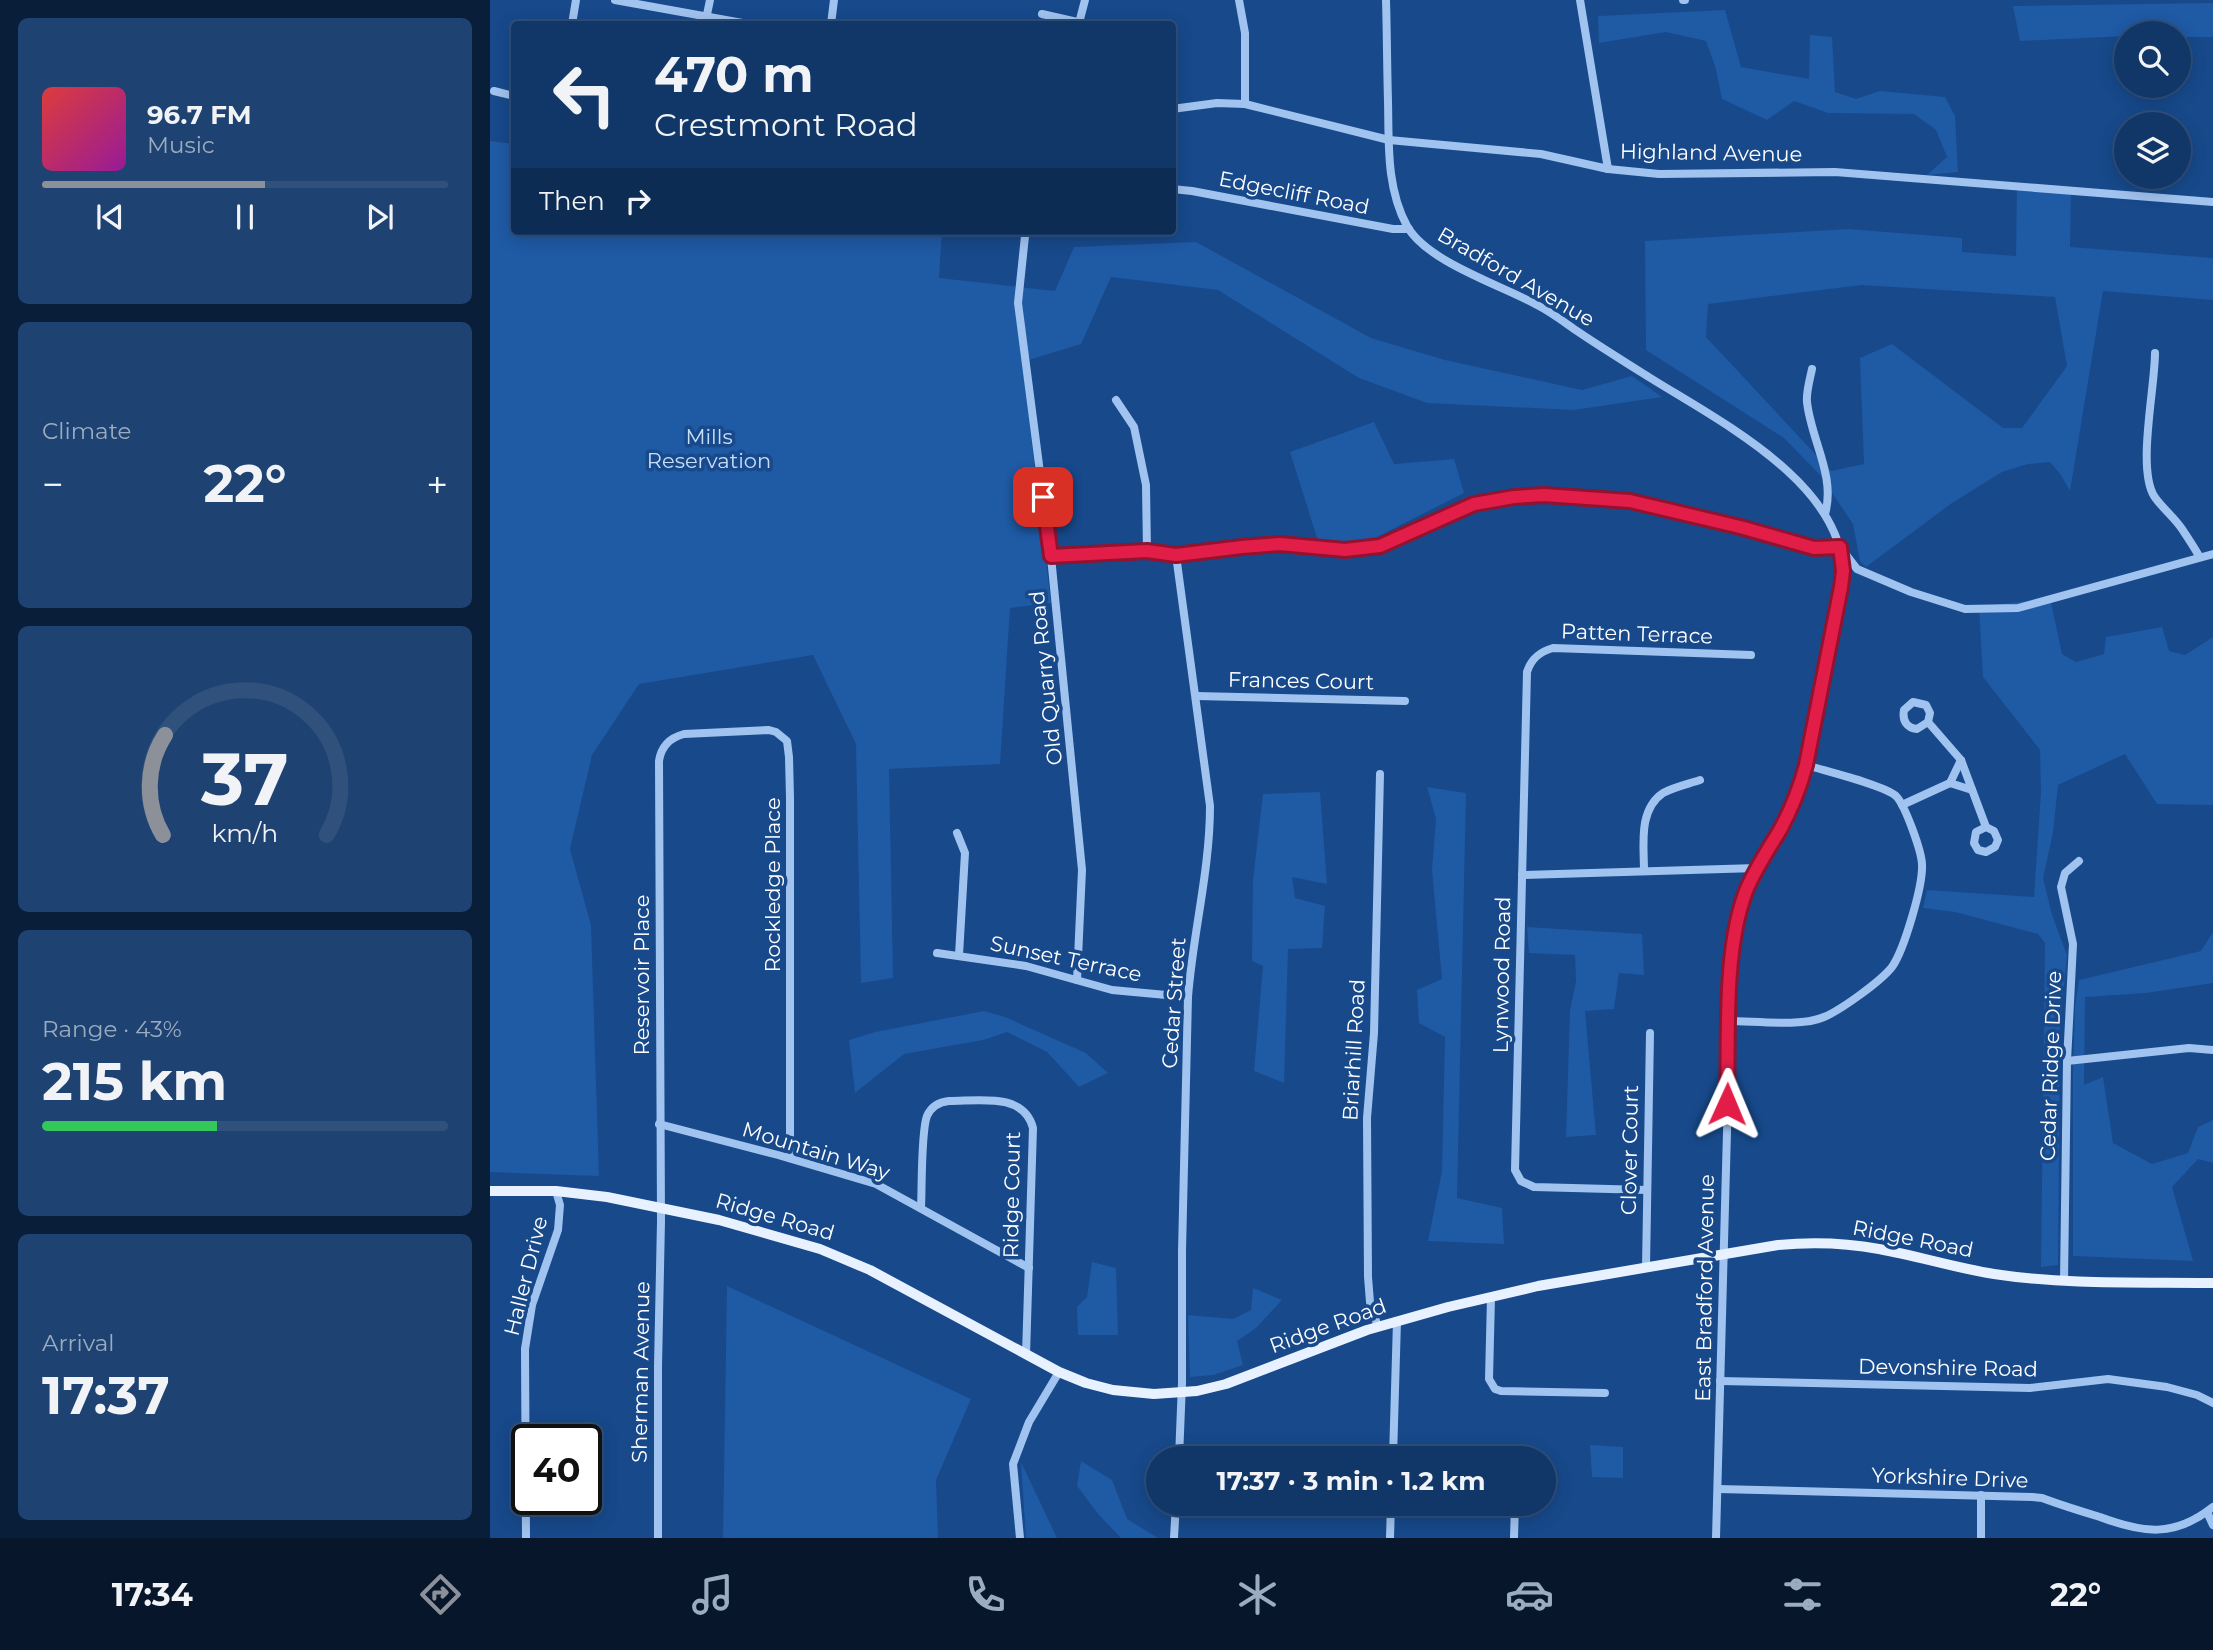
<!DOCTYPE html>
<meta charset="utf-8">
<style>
body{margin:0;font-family:Montserrat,sans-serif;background:#1e4271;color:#f1f3f6;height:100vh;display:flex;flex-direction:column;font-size:26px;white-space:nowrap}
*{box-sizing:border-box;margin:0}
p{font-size:23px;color:#9cacc0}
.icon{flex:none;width:38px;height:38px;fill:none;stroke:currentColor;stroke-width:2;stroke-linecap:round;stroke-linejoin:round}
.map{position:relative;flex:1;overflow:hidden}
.panel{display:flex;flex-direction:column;gap:18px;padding:18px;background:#091e39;width:490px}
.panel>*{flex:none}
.top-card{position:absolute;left:21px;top:21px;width:665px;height:214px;border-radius:7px;box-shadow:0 4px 18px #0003,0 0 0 2px #30517c;background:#113768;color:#f1f3f6;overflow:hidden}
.fabs{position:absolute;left:1624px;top:21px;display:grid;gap:14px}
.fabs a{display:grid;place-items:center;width:77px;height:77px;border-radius:50%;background:#113768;box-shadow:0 4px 18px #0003,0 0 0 2px #30517c;font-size:35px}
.speed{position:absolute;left:21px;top:1424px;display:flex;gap:14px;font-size:35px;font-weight:700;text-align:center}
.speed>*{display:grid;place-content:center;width:91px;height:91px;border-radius:50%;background:#113768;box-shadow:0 4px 18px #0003,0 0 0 2px #30517c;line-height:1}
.speed .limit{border:4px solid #111;border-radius:10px;background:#fff;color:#111}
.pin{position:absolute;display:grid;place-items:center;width:60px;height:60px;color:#fff;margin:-30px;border-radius:14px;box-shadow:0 4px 10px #0006}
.me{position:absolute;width:77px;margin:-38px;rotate:1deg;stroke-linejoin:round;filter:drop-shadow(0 0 5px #0008)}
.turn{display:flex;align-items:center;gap:24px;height:147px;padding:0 28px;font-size:32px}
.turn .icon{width:91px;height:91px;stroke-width:2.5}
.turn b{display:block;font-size:49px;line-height:60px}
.then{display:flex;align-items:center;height:66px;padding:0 28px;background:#0003;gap:14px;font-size:26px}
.big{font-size:52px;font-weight:700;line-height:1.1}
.panel .card{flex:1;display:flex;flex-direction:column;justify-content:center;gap:10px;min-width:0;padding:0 24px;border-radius:10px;background:#1e4271}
.panel .dial{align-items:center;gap:0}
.dial svg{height:182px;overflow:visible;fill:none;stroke:#30517c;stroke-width:7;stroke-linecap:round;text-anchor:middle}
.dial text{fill:#f1f3f6;stroke:none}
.song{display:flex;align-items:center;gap:21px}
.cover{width:84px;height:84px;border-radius:10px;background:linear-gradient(135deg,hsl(0 70% 55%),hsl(300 70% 35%))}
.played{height:7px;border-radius:4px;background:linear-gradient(90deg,#8c9099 55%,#30517c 55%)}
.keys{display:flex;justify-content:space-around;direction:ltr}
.heat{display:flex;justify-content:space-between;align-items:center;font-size:38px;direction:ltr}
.charge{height:10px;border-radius:5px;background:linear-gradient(90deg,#34c759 43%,#30517c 0)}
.trip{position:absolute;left:656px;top:1446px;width:410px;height:70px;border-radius:35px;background:#113768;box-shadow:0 4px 18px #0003,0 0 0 2px #30517c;font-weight:700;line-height:70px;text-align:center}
.tab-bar{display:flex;height:112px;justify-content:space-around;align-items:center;background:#07162a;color:#9cacc0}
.tab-bar .icon{width:49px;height:49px}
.tab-bar .selected{color:#8c9099}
.tab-bar b{font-size:32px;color:#f1f3f6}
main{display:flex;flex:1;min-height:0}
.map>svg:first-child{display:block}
.green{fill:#1f5aa5;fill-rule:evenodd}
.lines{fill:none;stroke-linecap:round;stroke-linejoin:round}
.minor{stroke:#a1c3ef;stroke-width:8}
.major{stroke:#e8f1ff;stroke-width:10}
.route-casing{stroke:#92132f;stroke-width:18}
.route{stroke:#e11d48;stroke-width:12}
.labels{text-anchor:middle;stroke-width:7;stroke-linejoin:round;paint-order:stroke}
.street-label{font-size:21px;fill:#fff;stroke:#17498b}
.park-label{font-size:21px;fill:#c7defb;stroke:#17498b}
</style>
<main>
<section class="panel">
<div class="card">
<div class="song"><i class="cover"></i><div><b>96.7 FM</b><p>Music</p></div></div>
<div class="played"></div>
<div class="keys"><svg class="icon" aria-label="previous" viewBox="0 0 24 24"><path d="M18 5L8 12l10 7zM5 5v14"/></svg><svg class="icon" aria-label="pause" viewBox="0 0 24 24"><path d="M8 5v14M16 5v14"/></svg><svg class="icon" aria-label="next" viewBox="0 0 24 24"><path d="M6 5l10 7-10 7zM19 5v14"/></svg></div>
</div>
<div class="card"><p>Climate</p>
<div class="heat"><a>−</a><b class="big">22°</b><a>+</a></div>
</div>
<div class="card dial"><svg viewBox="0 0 100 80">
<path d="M14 69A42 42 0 1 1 86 69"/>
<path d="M14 69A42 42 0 0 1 15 25" stroke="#8c9099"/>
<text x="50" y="56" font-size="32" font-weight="700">37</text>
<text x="50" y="72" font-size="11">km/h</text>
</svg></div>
<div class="card"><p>Range · 43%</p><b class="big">215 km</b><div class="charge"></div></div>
<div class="card"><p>Arrival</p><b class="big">17:37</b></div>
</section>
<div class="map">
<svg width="1723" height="1538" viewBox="0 0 1723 1538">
<rect width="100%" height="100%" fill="#17498b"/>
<g class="green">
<polygon points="1723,3 1723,37 1689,37 1689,33 1636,33 1636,36 1530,41 1523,6"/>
<polygon points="1235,10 1251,67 1319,79 1320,35 1342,37 1345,92 1366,99 1390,91 1455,97 1465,116 1468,172 1437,175 1457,157 1446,130 1424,114 1338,113 1304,101 1277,120 1232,99 1226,69 1216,41 1176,32 1109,43 1108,16"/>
<polygon points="0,141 24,144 24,231 452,231 449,278 565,291 584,247 706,242 881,338 955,360 1092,390 1142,376 1172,397 1084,410 937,403 869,378 728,290 621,277 591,344 532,362 561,603 520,608 510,764 399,769 403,978 371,983 366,744 323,655 149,684 102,755 80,849 101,925 109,1176 0,1172"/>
<path d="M1527,184L1581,189L1580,247L1723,258V300L1613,291L1580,491L1571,475L1560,462L1538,464L1512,472L1462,503L1376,567L1370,561L1363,524L1330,475L1294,438L1156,350L1155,241L1358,229L1472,238V252L1526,256ZM1372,285L1565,297L1577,366L1532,428H1513L1402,344L1370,358L1374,464L1341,471L1216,337L1218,304Z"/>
<polygon points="884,422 904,464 964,459 974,493 873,544 829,544 800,452"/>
<polygon points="1560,598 1572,654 1586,662 1614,654 1616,637 1672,627 1679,651 1695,655 1723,637 1723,805 1667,804 1635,754 1568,785 1563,833 1553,878 1562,915 1577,955 1570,1028 1568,1265 1551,1267 1555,943 1548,934 1465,912 1433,908 1437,890 1544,897 1551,792 1550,750 1493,677 1489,607"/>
<polygon points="937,787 976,793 967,1198 1012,1208 1014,1244 938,1241 952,1171 955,1037 929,1023 927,990 952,979 942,870 946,819"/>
<polygon points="830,792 837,884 802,877 805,898 835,906 832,948 798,949 794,1083 764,1071 773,966 762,961 763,880 773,794"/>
<polygon points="1037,927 1152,934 1154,975 1129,973 1124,1009 1095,1011 1106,1135 1076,1137 1080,1011 1086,981 1085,955 1039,953"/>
<polygon points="1723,932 1723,983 1656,993 1595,997 1594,1085 1613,1077 1623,1143 1662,1164 1698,1153 1708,1127 1723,1120 1723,1163 1708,1159 1682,1187 1703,1261 1583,1256 1583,1070 1585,1006 1589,980 1711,951"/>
<polygon points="494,1011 515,1017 596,1053 618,1073 589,1087 557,1052 517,1032 493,1040 414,1054 365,1093 359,1040 385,1032"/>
<polygon points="602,1262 626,1268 628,1335 588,1335 587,1307 597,1297"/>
<polygon points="237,1286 481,1399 446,1480 448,1538 233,1538"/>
<polygon points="763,1288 792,1300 766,1328 747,1341 753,1365 723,1375 700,1377 698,1315 743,1319 761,1310"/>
<polygon points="1100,1445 1133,1447 1133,1478 1102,1477"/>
<polygon points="591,1461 622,1480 637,1519 668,1538 631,1538 609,1515 587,1486"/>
<polygon points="531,1462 567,1538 536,1538"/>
</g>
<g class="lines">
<g class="minor">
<polyline points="125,0 258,24"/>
<polyline points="749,0 755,33 755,104"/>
<path d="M896,0C897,34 897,67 898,101C899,143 896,187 917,226C937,262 1011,285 1047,305C1061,312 1074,322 1087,331C1109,346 1132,360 1154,374C1223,418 1357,483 1353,578L1316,765C1310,786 1301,807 1292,826C1283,844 1270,860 1261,879C1251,900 1246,923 1242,947L1226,1538"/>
<polyline points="1090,0 1118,169"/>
<polyline points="1193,0 1195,0"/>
<polyline points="552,14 596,24"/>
<polyline points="589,23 595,0"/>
<polyline points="82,24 86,0"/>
<polyline points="215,24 220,0"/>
<polyline points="341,24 344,0"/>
<polyline points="4,91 24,96"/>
<polyline points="682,109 727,103 755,104 899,140 1051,154 1118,169 1169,174 1345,172 1723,202"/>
<polyline points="682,189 702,191 903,229 919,229"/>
<polyline points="539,231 535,236 528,303 561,557 592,870 587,980"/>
<path d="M1665,353C1665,388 1647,468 1664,496C1672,508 1684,517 1692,529C1698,538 1704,547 1709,556"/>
<path d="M1322,369C1320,379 1316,392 1317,402C1321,440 1346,476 1335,514"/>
<polyline points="626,400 644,427 656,485 657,552"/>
<path d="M686,555L720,806C720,870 703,933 698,997L692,1251V1383L689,1458"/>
<polyline points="561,557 657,552 686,555 752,547 791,545 855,550 890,546 984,504 1024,497 1054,495 1140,501 1250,527 1324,548 1350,547 1367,569 1421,592 1475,609 1528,608 1723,554"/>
<polyline points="706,696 915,701"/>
<path d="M1438,722L1427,729C1417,728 1412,721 1414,710L1423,702L1436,705L1440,713L1438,722L1471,760L1496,827L1486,832L1484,843L1488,850L1496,852L1505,847L1508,840L1504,831L1496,827"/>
<polyline points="1460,783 1471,760"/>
<polyline points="1412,805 1460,783 1482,790"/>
<polyline points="467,833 475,853 469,955"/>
<path d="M1154,871C1154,845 1148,810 1173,793C1184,787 1198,784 1210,780"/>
<polyline points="1032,875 1267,868"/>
<polyline points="447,953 536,966 622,990 698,997"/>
<path d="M1239,1021C1265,1021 1312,1027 1334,1017C1351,1010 1391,981 1402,967C1414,950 1433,886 1432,865C1432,852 1415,805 1406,796C1394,785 1335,771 1316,765"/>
<polyline points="1577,1061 1699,1048 1723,1050"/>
<polyline points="169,1124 288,1155 386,1184 539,1268"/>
<path d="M1157,1190L1044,1187L1031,1181L1025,1170L1037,672C1041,659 1049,652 1063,648L1261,655"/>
<path d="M431,1208C432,1188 431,1131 437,1116C441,1107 449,1102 459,1101C488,1101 534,1092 543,1128L536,1355"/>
<polyline points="1156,1267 1160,1033"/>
<polyline points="1574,1281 1577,1061 1583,944 1571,887 1575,873 1589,861"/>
<polyline points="1001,1297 999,1379 1005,1389 1011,1391 1115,1393"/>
<polyline points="888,1327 880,1302 878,1277 877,1118 884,1033 890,774"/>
<polyline points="1230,1381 1540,1388 1618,1379 1677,1387 1707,1395 1723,1403"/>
<polyline points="903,1458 907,1321"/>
<path d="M1228,1489L1542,1497L1552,1498C1571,1505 1590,1511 1610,1517C1653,1533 1684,1538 1723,1507"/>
<polyline points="1717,1512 1723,1525"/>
<polyline points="36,1538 35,1349 42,1305 68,1230 70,1205 66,1191"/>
<path d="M168,1538V1366L171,1221L169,761C171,747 179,738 194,734L279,730L286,732L297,741L299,757L300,798V1158"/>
<polyline points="530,1538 523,1464 539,1422 569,1372"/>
<polyline points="684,1538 686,1503"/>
<polyline points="900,1538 901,1503"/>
<polyline points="1024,1538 1025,1503"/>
<polyline points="1491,1538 1491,1495"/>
</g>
<path class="major" d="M0,1191H66L117,1197L229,1220L330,1249L380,1270L569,1372L596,1383L623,1390L664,1394L707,1391L736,1384L877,1330L958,1307L1048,1286L1288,1245C1322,1242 1356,1243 1389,1249C1428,1256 1465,1268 1504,1274C1576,1285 1650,1282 1723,1283"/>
</g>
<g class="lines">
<defs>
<path id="route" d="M553,497L561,556L657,551L686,555L752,547L790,544L855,550L890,546L984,504L1024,497L1054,495L1140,501L1250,527L1324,548L1350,547L1353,571L1351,587L1316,765C1310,787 1301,810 1290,830C1278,850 1265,869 1256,891C1233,951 1239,1038 1237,1104"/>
</defs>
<use href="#route" class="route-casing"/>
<use href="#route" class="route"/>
</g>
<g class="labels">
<g class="street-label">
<text transform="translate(1221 153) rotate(1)" y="7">Highland Avenue</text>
<text transform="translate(804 193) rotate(11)" y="7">Edgecliff Road</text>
<text transform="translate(1026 277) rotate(30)" y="7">Bradford Avenue</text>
<text transform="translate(1147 634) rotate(2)" y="7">Patten Terrace</text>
<text transform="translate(556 678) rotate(-96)" y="7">Old Quarry Road</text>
<text transform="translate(811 681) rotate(1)" y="7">Frances Court</text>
<text transform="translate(283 885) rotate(-90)" y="7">Rockledge Place</text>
<text transform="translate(576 959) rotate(12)" y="7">Sunset Terrace</text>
<text transform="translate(152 975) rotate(-90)" y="7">Reservoir Place</text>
<text transform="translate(1012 975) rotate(-89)" y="7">Lynwood Road</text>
<text transform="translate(684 1003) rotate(-86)" y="7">Cedar Street</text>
<text transform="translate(864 1050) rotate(-87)" y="7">Briarhill Road</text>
<text transform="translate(1561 1066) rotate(-88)" y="7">Cedar Ridge Drive</text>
<text transform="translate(1140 1150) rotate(-89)" y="7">Clover Court</text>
<text transform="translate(326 1151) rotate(17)" y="7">Mountain Way</text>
<text transform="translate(522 1195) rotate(-89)" y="7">Ridge Court</text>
<text transform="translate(285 1217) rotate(16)" y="7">Ridge Road</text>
<text transform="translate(1423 1239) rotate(11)" y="7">Ridge Road</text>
<text transform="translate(36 1276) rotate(-76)" y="7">Haller Drive</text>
<text transform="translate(1215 1288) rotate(-89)" y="7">East Bradford Avenue</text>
<text transform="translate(838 1326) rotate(-20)" y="7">Ridge Road</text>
<text transform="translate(1458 1368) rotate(1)" y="7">Devonshire Road</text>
<text transform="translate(151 1372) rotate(-89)" y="7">Sherman Avenue</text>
<text transform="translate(1460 1478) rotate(2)" y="7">Yorkshire Drive</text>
</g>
<g class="park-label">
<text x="219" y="444">Mills<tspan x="219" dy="24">Reservation</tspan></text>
</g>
</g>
</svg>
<div class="fabs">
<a><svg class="icon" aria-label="search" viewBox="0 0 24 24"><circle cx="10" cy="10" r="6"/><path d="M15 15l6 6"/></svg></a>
<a><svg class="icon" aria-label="layers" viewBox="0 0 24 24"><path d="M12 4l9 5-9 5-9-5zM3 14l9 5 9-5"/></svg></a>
</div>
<div class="speed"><div class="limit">40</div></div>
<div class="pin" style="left:553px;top:497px;background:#d93025"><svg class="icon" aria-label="arrive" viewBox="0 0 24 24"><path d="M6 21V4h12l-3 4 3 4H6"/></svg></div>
<svg class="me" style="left:1237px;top:1104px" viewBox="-20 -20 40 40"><path d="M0-17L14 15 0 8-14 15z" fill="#e11d48" stroke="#fff" stroke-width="4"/></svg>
<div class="trip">17:37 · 3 min · 1.2 km</div>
<div class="top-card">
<div class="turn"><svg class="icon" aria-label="left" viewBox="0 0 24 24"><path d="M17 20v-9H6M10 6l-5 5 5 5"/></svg><div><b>470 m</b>Crestmont Road</div></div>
<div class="then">Then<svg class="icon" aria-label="right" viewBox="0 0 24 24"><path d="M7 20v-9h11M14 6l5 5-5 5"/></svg></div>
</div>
</div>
</main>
<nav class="tab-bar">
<b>17:34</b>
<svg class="icon selected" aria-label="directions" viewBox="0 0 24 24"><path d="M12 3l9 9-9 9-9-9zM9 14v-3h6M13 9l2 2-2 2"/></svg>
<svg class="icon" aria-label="music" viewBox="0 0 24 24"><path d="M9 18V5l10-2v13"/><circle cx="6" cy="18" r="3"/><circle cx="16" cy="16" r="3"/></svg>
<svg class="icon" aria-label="phone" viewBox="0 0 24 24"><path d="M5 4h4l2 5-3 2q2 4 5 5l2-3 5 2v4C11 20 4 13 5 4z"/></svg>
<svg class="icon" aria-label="climate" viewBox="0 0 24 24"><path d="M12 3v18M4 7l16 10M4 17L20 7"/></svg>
<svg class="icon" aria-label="car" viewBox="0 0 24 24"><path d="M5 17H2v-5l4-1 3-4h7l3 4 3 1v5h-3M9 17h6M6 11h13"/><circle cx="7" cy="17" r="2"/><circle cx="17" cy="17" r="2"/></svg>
<svg class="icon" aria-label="filters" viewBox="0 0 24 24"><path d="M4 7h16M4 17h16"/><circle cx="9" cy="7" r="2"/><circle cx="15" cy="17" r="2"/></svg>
<b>22°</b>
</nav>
